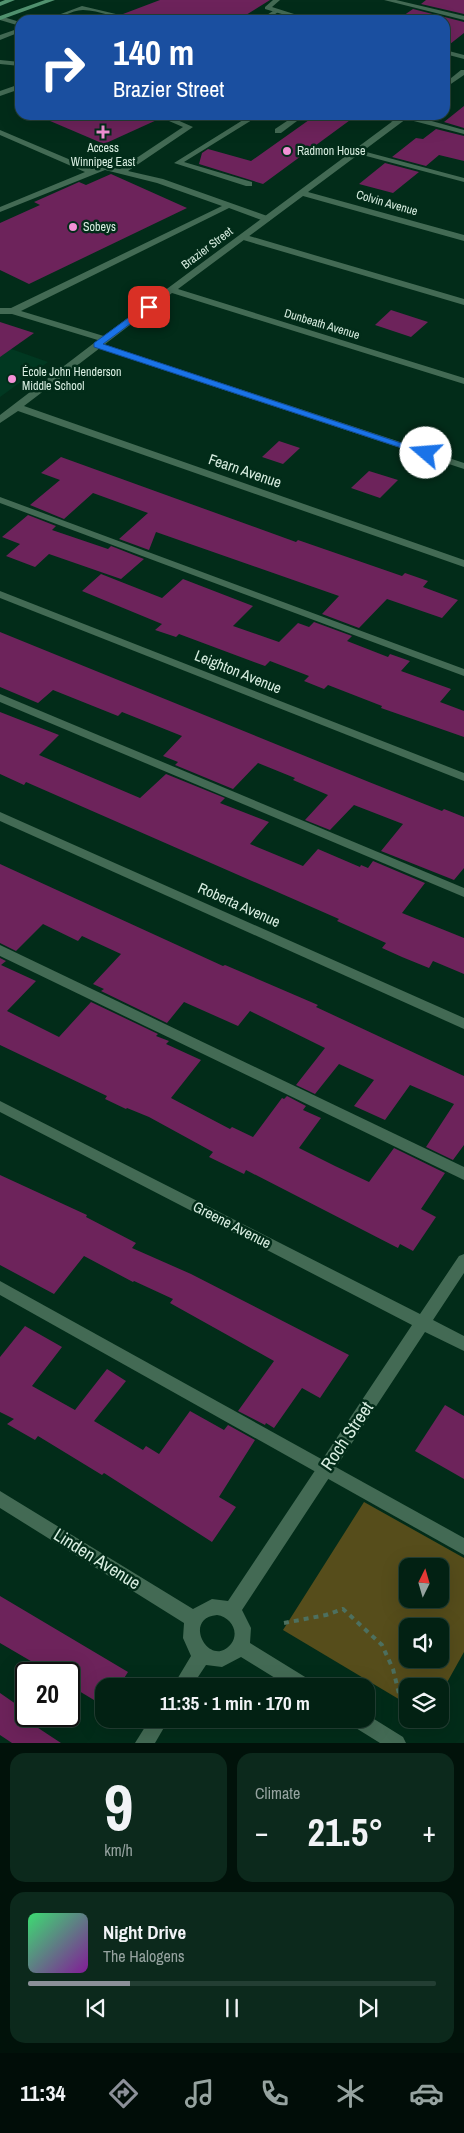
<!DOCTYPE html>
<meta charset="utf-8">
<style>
body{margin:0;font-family:"Archivo Narrow",sans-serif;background:#0c291c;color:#f1f3f6;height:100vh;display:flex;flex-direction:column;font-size:19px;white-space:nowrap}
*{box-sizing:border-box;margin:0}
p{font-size:16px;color:#96a3a0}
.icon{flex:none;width:28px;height:28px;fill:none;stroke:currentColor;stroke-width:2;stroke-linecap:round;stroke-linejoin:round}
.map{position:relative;height:1743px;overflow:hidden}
.sheet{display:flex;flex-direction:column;gap:10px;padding:10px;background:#01120a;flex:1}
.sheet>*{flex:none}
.banner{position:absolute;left:15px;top:15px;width:435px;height:105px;border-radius:15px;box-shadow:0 5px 20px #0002,0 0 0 1px #233e33;background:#1a4fa0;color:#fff;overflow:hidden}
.needle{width:32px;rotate:5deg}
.tools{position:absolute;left:399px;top:1558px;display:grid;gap:10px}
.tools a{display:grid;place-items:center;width:50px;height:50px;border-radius:10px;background:#022113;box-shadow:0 5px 20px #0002,0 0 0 1px #233e33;font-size:25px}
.speed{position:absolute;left:15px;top:1662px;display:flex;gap:10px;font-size:25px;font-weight:700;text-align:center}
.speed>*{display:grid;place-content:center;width:65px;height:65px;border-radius:50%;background:#022113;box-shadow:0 5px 20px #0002,0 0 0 1px #233e33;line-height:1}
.speed .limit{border:2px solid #111;border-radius:8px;background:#fff;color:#111}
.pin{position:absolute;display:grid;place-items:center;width:42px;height:42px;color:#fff;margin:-21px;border-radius:10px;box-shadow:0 2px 8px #0006}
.me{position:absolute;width:55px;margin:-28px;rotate:288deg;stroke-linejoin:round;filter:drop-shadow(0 0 4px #0008)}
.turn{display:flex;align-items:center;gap:18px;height:105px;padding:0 15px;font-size:22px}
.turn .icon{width:65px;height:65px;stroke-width:2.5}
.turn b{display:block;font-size:35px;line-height:42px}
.big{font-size:38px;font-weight:700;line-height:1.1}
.sheet .tile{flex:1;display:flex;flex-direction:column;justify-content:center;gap:8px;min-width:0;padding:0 18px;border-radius:15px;background:#0c291c}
.sheet .dial{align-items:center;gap:0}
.dial b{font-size:65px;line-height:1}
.song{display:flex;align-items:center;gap:15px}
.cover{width:60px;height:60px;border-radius:8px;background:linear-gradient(135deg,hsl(140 70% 55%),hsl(290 70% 35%))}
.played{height:5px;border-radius:2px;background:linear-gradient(90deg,#8c9099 25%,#233e33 25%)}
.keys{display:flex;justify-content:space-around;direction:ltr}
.heat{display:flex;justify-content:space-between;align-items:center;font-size:28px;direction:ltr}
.sheet .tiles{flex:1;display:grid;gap:10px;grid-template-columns:1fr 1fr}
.tile:last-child{grid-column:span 2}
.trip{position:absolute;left:95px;top:1678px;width:280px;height:50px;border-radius:15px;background:#022113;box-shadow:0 5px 20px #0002,0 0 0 1px #233e33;font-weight:700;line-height:50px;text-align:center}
.tab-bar{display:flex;height:80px;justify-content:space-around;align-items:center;background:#010d08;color:#96a3a0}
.tab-bar .icon{width:35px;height:35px}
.tab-bar .current{color:#8c9099}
.tab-bar b{font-size:22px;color:#f1f3f6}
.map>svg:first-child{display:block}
.built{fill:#013821}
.green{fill:#564d1b;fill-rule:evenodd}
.building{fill:#6d235b}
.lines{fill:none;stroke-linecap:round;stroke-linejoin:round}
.path{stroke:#4d705f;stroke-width:4;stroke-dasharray:5 5;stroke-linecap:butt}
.service{fill:#436a54;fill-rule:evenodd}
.minor{fill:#436a54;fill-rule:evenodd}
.secondary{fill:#51926f;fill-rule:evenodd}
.route{fill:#1a73e8;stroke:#114b97}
.poi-dot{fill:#f391d6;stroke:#022c19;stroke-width:2}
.labels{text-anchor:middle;stroke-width:5;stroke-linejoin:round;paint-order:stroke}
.far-poi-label{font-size:12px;fill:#d7ede0;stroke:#022c19;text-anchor:start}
.far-street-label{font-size:12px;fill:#d7ede0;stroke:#022c19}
.street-label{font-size:15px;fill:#d7ede0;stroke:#022c19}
.near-street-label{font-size:18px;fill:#d7ede0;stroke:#022c19}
</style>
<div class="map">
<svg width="464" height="1743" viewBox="0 0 464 1743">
<rect width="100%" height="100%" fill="#022c19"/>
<polygon class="built" points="0,345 48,362 0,397"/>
<path class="green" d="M364,1502L464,1558V1652L440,1695V1686H408L407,1704L283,1630ZM408,1566H440V1599H408ZM408,1626H440V1659H408Z"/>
<g class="building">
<polygon points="160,0 270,0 238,20 140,20 137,17 123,14"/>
<polygon points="426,0 464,0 464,14 421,4"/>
<polygon points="413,9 464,22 464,33 445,48 445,20 397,20"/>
<polygon points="464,106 464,128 444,122"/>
<polygon points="36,115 153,115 159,119 104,144"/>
<polygon points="316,115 357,115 263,184 199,164 202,153 208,149 251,161"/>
<polygon points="436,129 464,136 464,161 439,155 426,166 392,157 416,138 423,139"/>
<polygon points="385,163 419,172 393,193 359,184"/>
<polygon points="111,174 187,208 29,284 0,270 0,223 40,205 34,202 79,182 86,185"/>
<polygon points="391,310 428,322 411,337 375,325"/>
<polygon points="0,322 34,333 0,357"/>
<polygon points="279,441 300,448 283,464 262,457"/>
<polygon points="61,457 296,542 298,540 402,576 405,573 428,581 423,587 458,600 442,618 387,599 359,628 322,614 339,596 156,532 149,550 119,539 148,513 93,493 64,519 30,505 60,480 41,473"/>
<polygon points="369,471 398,480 380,498 351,488"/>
<polygon points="28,515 56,526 52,530 108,549 111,546 144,559 121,579 49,554 35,567 6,556 20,544 2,537"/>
<polygon points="101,574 162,598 183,579 253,606 233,626 279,642 298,623 309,627 314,622 352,636 347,641 388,657 390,654 410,661 401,671 451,689 440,702 464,711 464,737 381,708 382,706 328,685 324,689 304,681 309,676 270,661 265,666 179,634 176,637 155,630 162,624 82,591"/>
<polygon points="0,632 369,782 442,811 444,809 464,817 464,868 454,880 381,851 403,824 354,805 330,830 305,820 328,795 293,780 295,778 258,763 233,789 175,765 178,762 163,756 182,736 122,712 118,716 53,690 38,703 0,687"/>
<polygon points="0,712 59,735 39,755 140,798 166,774 225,798 220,803 269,822 250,844 303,866 318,849 360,867 361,865 368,868 373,861 425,883 402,913 464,938 464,974 433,961 429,968 402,957 382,948 386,943 337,921 339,919 26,782 24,785 0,774"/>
<polygon points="0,864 223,966 225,965 318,1005 316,1007 464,1076 464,1145 453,1160 426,1147 454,1104 410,1085 385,1120 354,1106 374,1080 339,1064 315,1094 296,1085 325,1048 250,1011 238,1026 184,1002 167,1023 101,991 104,989 93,984 121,954 82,936 78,941 43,924 16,951 0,943"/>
<polygon points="0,958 6,961 1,965 36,981 7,1011 59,1037 91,1002 158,1034 156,1036 169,1041 166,1044 201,1060 171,1098 230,1129 232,1127 253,1137 282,1098 284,1099 287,1096 306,1106 303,1110 321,1118 299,1148 335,1166 369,1182 394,1148 445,1173 421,1209 436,1217 413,1251 400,1244 398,1248 246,1170 244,1174 209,1157 213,1152 149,1117 127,1108 126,1109 105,1099 107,1096 0,1045"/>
<polygon points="0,1175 87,1215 86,1217 136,1243 132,1248 191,1274 349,1355 320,1398 302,1388 274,1428 266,1423 265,1425 238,1411 274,1361 170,1303 173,1299 134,1281 133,1282 84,1256 54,1294 0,1265"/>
<polygon points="25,1326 62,1347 32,1386 75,1410 107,1369 126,1381 94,1421 143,1450 146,1446 159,1454 190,1411 224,1430 228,1425 255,1440 219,1497 236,1507 212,1542 104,1473 102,1475 38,1436 35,1440 7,1424 14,1419 0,1412 0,1357"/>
<polygon points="445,1405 464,1416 464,1479 415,1451"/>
<polygon points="0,1596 128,1672 119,1686 104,1686 104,1706 69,1685 69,1674 53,1674 0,1643"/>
<polygon points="0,1693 26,1711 26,1720 61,1743 12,1743 0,1735"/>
</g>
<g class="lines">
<polyline class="path" points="284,1623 326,1615 343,1609 382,1645 393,1669 402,1706"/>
<g class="service">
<path d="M82,6L137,19L138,20C119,20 99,10 83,10C71,10 59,20 45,20Z"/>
<polygon points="273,11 278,12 267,20 259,20"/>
<polygon points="0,16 20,22 20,26 0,20"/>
<polygon points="20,28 20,32 0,40 0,35"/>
<polygon points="0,60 20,62 20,66 0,64"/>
<polygon points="20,84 20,89 0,96 0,91"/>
<polygon points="155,115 166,115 193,127 128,171 163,179 270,217 270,221 264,221 229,208 21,311 107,337 107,341 101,341 12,314 0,314 0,308 11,308 222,206 157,183 105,170 0,212 0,207 85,172 0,135 0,130 92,169 104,165 120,169 183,127"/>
<polygon points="251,115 260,115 184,162 252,182 252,186 246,186 174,163"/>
<polygon points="296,115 305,115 281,133 275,133 275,129"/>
<polygon points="367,115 381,115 402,121 398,123"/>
<polygon points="355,149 464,178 464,182 355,153"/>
<polygon points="240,235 246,235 464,299 464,305 240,239"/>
<polygon points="97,342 464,463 464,469 94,347 94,343"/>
<polygon points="0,497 464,669 464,676 0,503"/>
<polygon points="0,694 464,888 464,897 0,702"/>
<polygon points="0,945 464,1167 464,1180 0,956"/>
<polygon points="0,1281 464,1538 464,1555 0,1295"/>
</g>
<g class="minor">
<polygon points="273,0 280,0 272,7 313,20 302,20 265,9 265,7"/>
<polygon points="384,0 396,0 464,16 464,20"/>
<polygon points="445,50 464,55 464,59 445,54"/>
<polygon points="461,70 464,70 464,75 445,88 445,83"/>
<polygon points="401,115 410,115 464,130 464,134 406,119 308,192 464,235 464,241 303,196 178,289 464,378 464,384 172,293 24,406 464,560 464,567 18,411 0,423 0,415 94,343"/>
<polygon points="0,591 464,773 464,781 0,598"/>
<polygon points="0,812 464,1018 464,1029 0,821"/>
<path d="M0,1101L420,1314L459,1256L464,1254V1273L433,1320L464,1336V1351L425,1332L242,1610L251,1628L250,1643L310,1680L313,1686H288L241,1657L222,1667L206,1665L192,1686H173L191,1656L183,1638L184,1623L0,1508V1491L193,1609L212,1599L228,1601L412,1325L0,1112ZM217,1615C231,1617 240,1632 231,1644C210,1670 181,1618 217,1615Z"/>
<polygon points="366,1714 403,1737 406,1743 380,1743 351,1725 348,1719 366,1719"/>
<polygon points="150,1719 169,1719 155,1743 135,1743"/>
</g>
<g class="secondary">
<polygon points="5,0 15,0 0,6 0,2"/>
<polygon points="45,0 55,0 0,20 0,16"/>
</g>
</g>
<polygon class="route" points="146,305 153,307 103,344 431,453 426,456 423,455 94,347 94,343"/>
<g class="poi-dot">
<path d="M100.5 124.5h5v5h5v5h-5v5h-5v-5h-5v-5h5z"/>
<circle cx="287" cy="151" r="5"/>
<circle cx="73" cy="227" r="5"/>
<circle cx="12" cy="379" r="5"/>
</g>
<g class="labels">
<g class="far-poi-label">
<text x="103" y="152" text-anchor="middle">Access<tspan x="103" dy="14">Winnipeg East</tspan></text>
<text x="297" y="155">Radmon House</text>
<text x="83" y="231">Sobeys</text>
<text x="22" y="376">École John Henderson<tspan x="22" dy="14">Middle School</tspan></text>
</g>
<g class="far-street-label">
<text transform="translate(387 203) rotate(16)" y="4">Colvin Avenue</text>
<text transform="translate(207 248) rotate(-37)" y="4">Brazier Street</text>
<text transform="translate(322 324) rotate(17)" y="4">Dunbeath Avenue</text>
</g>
<g class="street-label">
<text transform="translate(245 471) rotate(19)" y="5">Fearn Avenue</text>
<text transform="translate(238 672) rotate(22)" y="5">Leighton Avenue</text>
<text transform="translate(239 905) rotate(24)" y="5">Roberta Avenue</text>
<text transform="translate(232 1225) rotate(27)" y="5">Greene Avenue</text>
</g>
<g class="near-street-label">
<text transform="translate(347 1436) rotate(-56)" y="6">Roch Street</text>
<text transform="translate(97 1559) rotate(32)" y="6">Linden Avenue</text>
</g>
</g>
</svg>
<div class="tools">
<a><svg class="needle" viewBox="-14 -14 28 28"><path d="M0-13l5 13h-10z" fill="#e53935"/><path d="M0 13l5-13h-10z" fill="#96a3a0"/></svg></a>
<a><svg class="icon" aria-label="sound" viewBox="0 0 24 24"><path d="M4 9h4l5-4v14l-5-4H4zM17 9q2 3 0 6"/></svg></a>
<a><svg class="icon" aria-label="layers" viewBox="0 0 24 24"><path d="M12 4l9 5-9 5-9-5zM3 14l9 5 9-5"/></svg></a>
</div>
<div class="speed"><div class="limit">20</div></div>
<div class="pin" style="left:149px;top:307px;background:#d93025"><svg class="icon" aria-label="arrive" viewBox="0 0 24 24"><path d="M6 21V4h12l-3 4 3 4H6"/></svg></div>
<svg class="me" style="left:426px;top:453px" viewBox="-20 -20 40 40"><circle r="19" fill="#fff"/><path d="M0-13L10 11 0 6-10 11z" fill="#1a73e8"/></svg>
<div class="trip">11:35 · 1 min · 170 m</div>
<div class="banner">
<div class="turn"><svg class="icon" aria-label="right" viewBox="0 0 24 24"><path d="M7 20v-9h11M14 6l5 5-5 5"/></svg><div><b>140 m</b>Brazier Street</div></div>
</div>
</div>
<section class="sheet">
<div class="tiles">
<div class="tile dial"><b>9</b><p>km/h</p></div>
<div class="tile"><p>Climate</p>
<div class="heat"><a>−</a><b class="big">21.5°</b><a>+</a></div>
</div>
<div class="tile">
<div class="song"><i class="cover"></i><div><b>Night Drive</b><p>The Halogens</p></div></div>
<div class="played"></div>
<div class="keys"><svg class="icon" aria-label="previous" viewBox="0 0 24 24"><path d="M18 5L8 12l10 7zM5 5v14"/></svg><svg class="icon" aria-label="pause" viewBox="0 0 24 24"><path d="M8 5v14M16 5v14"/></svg><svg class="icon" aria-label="next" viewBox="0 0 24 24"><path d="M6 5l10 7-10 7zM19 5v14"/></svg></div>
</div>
</div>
</section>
<nav class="tab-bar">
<b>11:34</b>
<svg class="icon current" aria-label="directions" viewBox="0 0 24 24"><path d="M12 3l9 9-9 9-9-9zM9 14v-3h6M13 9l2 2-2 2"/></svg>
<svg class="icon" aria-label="music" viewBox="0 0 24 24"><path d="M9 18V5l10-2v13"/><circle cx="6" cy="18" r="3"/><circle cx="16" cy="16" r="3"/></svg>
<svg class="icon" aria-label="phone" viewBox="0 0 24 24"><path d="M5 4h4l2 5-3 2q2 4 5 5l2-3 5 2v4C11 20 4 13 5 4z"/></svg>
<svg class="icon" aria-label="climate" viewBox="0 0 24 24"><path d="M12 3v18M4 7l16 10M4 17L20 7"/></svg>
<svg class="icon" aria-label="car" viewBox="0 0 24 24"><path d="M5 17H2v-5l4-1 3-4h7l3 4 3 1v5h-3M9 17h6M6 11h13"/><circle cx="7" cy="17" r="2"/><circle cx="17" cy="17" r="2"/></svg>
</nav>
